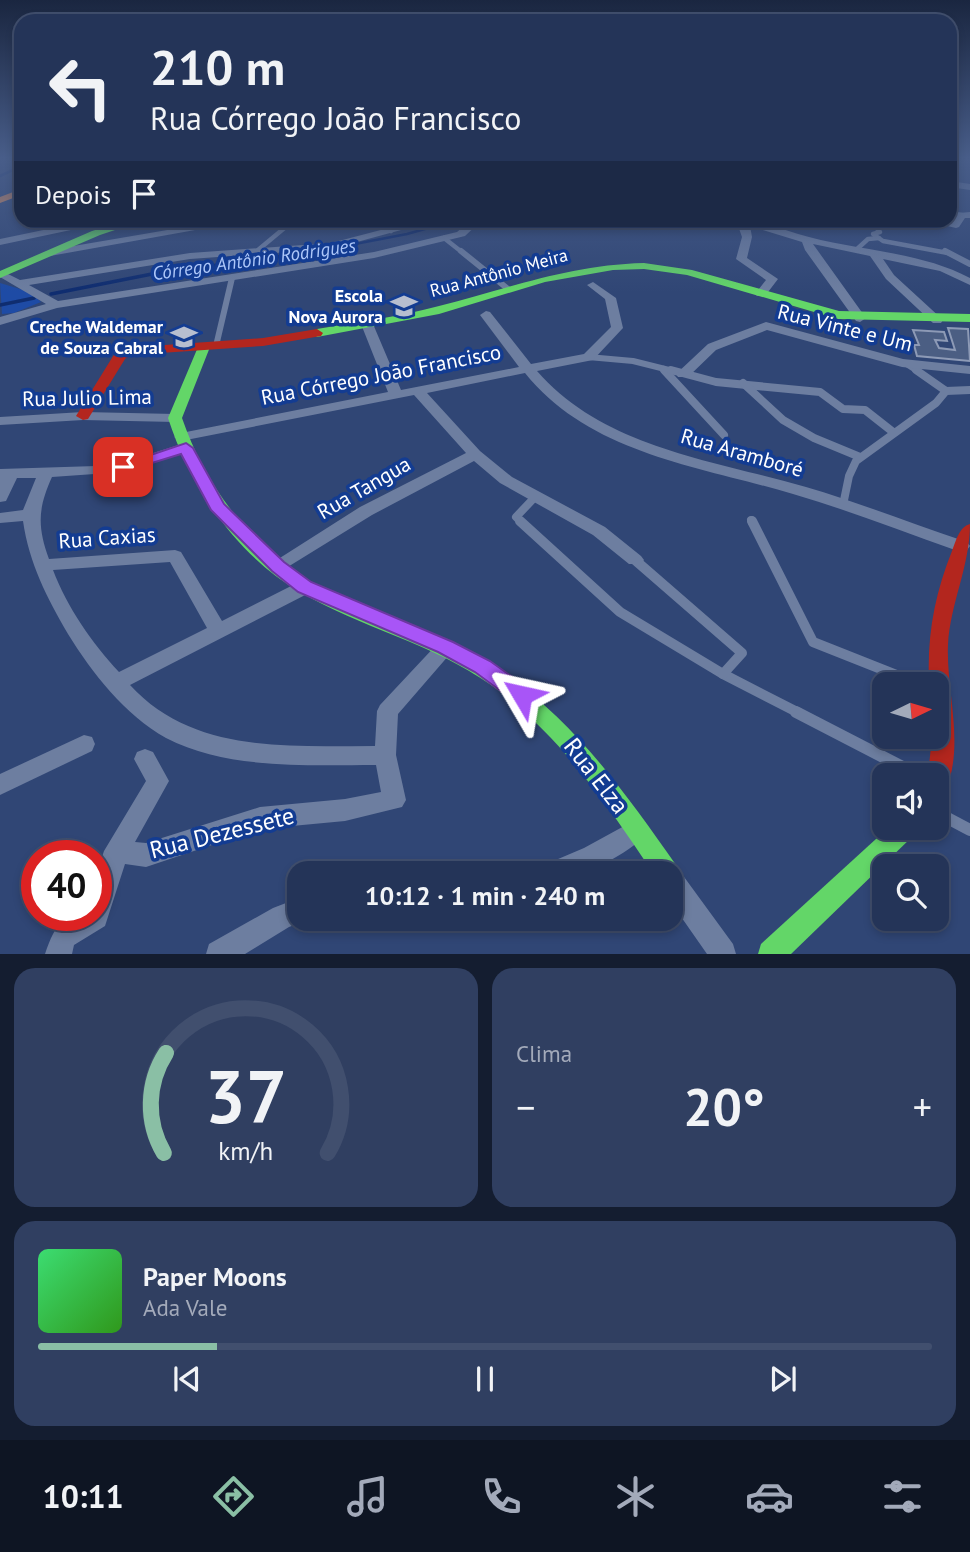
<!DOCTYPE html>
<html lang="pt">
<meta charset="utf-8">
<style>
body{margin:0;font-family:"PT Sans",sans-serif;background:#303f61;color:#f1f3f6;height:100vh;display:flex;flex-direction:column;font-size:26px;white-space:nowrap}
*{box-sizing:border-box;margin:0}
p{font-size:23px;color:#a3aaba}
.icon{flex:none;width:38px;height:38px;fill:none;stroke:currentColor;stroke-width:2;stroke-linecap:round;stroke-linejoin:round}
.map{position:relative;height:954px;overflow:hidden}
.sheet{display:flex;flex-direction:column;gap:14px;padding:14px;background:#141d30;flex:1}
.sheet>*{flex:none}
.guide{position:absolute;left:14px;top:14px;width:943px;height:214px;border-radius:21px;box-shadow:0 4px 10px #0003,0 0 0 2px #414f6e;background:#243458;color:#f1f3f6;overflow:hidden}
.needle{width:46px;rotate:85deg}
.tools{position:absolute;left:872px;top:672px;display:grid;gap:14px}
.tools a{display:grid;place-items:center;width:77px;height:77px;border-radius:14px;background:#243458;box-shadow:0 4px 10px #0003,0 0 0 2px #414f6e;font-size:35px}
.speed{position:absolute;left:21px;top:840px;display:flex;gap:14px;font-size:35px;font-weight:700;text-align:center}
.speed>*{display:grid;place-content:center;width:91px;height:91px;border-radius:50%;background:#243458;box-shadow:0 4px 10px #0003,0 0 0 2px #414f6e;line-height:1}
.speed .limit{border:10px solid #d22;background:#fff;color:#111}
.pin{position:absolute;display:grid;place-items:center;width:60px;height:60px;color:#fff;margin:-30px;border-radius:14px;box-shadow:0 4px 10px #0006}
.me{position:absolute;width:77px;margin:-38px;rotate:306deg;stroke-linejoin:round;filter:drop-shadow(0 0 5px #0008)}
.turn{display:flex;align-items:center;gap:24px;height:147px;padding:0 21px;font-size:32px}
.turn .icon{width:91px;height:91px;stroke-width:2.5}
.turn b{display:block;font-size:49px;line-height:60px}
.then{display:flex;align-items:center;height:66px;padding:0 21px;background:#0003;gap:14px;font-size:26px}
.big{font-size:52px;font-weight:700;line-height:1.1}
.sheet .widget{flex:1;display:flex;flex-direction:column;justify-content:center;gap:10px;min-width:0;padding:0 24px;border-radius:21px;background:#303f61}
.sheet .dial{align-items:center;gap:0}
.dial svg{height:182px;overflow:visible;fill:none;stroke:#414f6e;stroke-width:7;stroke-linecap:round;text-anchor:middle}
.dial text{fill:#f1f3f6;stroke:none}
.song{display:flex;align-items:center;gap:21px}
.cover{width:84px;height:84px;border-radius:10px;background:linear-gradient(135deg,hsl(140 70% 55%),hsl(110 70% 35%))}
.played{height:7px;border-radius:4px;background:linear-gradient(90deg,#8abfa5 20%,#414f6e 20%)}
.keys{display:flex;justify-content:space-around;direction:ltr}
.heat{display:flex;justify-content:space-between;align-items:center;font-size:38px;direction:ltr}
.sheet .tiles{flex:1;display:grid;gap:14px;grid-template-columns:1fr 1fr}
.widget:last-child{grid-column:span 2}
.trip{position:absolute;left:287px;top:861px;width:396px;height:70px;border-radius:21px;background:#243458;box-shadow:0 4px 10px #0003,0 0 0 2px #414f6e;font-weight:700;line-height:70px;text-align:center}
.tab-bar{display:flex;height:112px;justify-content:space-around;align-items:center;background:#0e1523;color:#a3aaba}
.tab-bar .icon{width:49px;height:49px}
.tab-bar .current{color:#8abfa5}
.tab-bar b{font-size:32px;color:#f1f3f6}
.map>svg:first-child{display:block}
.green{fill:#1e4ba5}
.lines{fill:none;stroke-linecap:round;stroke-linejoin:round}
.stream-far1{stroke:#0f2d70;stroke-width:2.5}
.stream{stroke:#0f2d70;stroke-width:3.5}
.building{fill:#4b5e83;stroke:#8d9ab6;stroke-width:2}
.lane-far4{stroke:#6d7ea0;stroke-width:4.5}
.lane-far3{stroke:#6d7ea0;stroke-width:6}
.lane-far2{stroke:#6d7ea0;stroke-width:8}
.lane-far1{stroke:#6d7ea0;stroke-width:10}
.lane{stroke:#6d7ea0;stroke-width:12}
.street{fill:#6d7ea0;fill-rule:evenodd}
.fast{fill:#63d668;fill-rule:evenodd}
.slow{fill:#ff974d;fill-rule:evenodd}
.jam{fill:#b3261e;fill-rule:evenodd}
.route{fill:#a855f7;stroke:#6d37a1;stroke-width:2}
.labels{text-anchor:middle;stroke-width:7;stroke-linejoin:round;paint-order:stroke}
.far-street-label{font-size:18px;fill:#fff;stroke:#133c92}
.far-poi-label{font-size:18px;font-weight:bold;fill:#fff;stroke:#133c92;text-anchor:end}
.far-water-label{font-size:19px;font-style:italic;fill:#adc7f9;stroke:#133c92}
.street-label{font-size:21px;fill:#fff;stroke:#133c92}
.near-street-label{font-size:24px;fill:#fff;stroke:#133c92}
</style>
<div class="map">
<svg width="970" height="954" viewBox="0 0 970 954">
<rect width="100%" height="100%" fill="#304675"/>
<polygon class="green" points="0,283 30,292 41,302 14,313 2,314"/>
<g class="lines">
<g class="stream-far1">
<polyline points="0,176 21,166"/>
<polyline points="308,253 407,234 457,220"/>
</g>
<g class="stream">
<polyline points="51,294 152,274 319,251"/>
<polyline points="0,305 34,298"/>
</g>
</g>
<polygon class="building" points="948,328 968,329 970,361 917,356 914,345 919,345 913,330 944,332 947,341 935,340 939,348 955,350"/>
<g class="lines">
<g class="lane-far4">
<polyline points="950,213 962,215"/>
<polyline points="376,220 391,231"/>
<polyline points="869,220 880,232 873,234 883,241 948,253"/>
<polyline points="444,238 463,253"/>
<polyline points="258,250 294,220"/>
<polyline points="856,250 868,239 879,238"/>
</g>
<g class="lane-far3">
<polyline points="461,251 508,289"/>
<polyline points="945,251 970,264"/>
<polyline points="216,346 232,278"/>
<polyline points="588,357 633,361 677,372"/>
<polyline points="908,365 919,372"/>
<polyline points="663,369 666,372"/>
</g>
<g class="lane-far2">
<polyline points="664,370 724,435"/>
<polyline points="671,370 716,382 820,392 843,409 865,410 893,432"/>
<polyline points="916,370 946,391 970,390"/>
<polyline points="743,383 783,420 814,438 860,457"/>
<polyline points="843,505 849,476 856,461 936,403 946,391"/>
<polyline points="751,520 752,523"/>
<polyline points="522,523 516,517 535,497"/>
</g>
<g class="lane-far1">
<polyline points="520,521 620,612 723,674 799,713"/>
<polyline points="752,521 813,642 919,684"/>
<polyline points="635,560 742,653 723,674"/>
</g>
<g class="lane">
<polyline points="796,712 918,775"/>
<polyline points="936,812 970,830"/>
</g>
<g class="street">
<polygon points="950,181 970,184 970,190 950,187"/>
<polygon points="970,212 970,218 965,218 959,227 956,228 921,220 953,222 959,213"/>
<polygon points="226,220 251,220 50,256 45,253 50,250"/>
<polygon points="419,220 438,220 331,249 190,259 29,285 58,301 374,252 457,232 471,220 482,220 465,236 374,258 57,308 0,325 0,317 46,304 0,277 2,271 20,280 190,253 331,243"/>
<polygon points="572,220 645,220 640,223 577,223"/>
<path d="M736,220C762,220 785,231 809,237C862,251 921,252 970,278V285L940,271L883,259L894,275L943,320L941,323H933L886,279L870,256L813,244L866,318L860,322L856,321L805,250L802,242L750,226L752,237L747,258L778,279L765,296H757L755,294L766,280L736,259L742,237Z"/>
<polygon points="82,222 87,225 85,227 0,245 0,239"/>
<path d="M593,282L616,298L623,328L593,360L537,371C604,448 713,460 806,487C860,503 913,524 967,542L970,546L967,550H955C901,531 848,510 793,494C699,466 590,454 525,373L427,393L480,451L512,477L605,527L641,556L644,560L641,564H629L593,535L500,483L474,461L372,515L278,573L272,571L269,567L272,563L360,507L466,453L414,395L181,441L174,437L181,433L388,392L361,324L367,320L373,324L401,390L519,367L480,315L486,311L490,312L531,364L584,354L611,327L605,299L587,285Z"/>
<polygon points="766,322 903,359 970,366 970,374 902,367 767,330 716,350 688,377 678,377 676,374 708,344"/>
<polygon points="83,412 175,414 182,418 175,422 83,420 0,425 0,417"/>
<path d="M185,443L190,445L193,448L190,451L123,472L52,477C38,508 37,526 49,559L175,550L181,552L222,621L299,582H311L314,587L311,592L130,685C193,754 289,746 375,746L377,711L380,705L439,642L446,640L453,642L456,647L398,714L396,755L406,800L402,807L345,821L260,829L146,867L125,864L105,926L74,945L72,954H45C56,922 62,915 96,915V875L104,851L146,781L134,759L137,752L145,749L153,752L169,781L135,842L146,843L260,807L345,799L381,792L376,765C308,765 228,770 166,738C125,715 92,673 68,634C47,598 29,563 23,521L0,523V513L23,510L36,478H17L6,501L0,502V469L96,466L121,463ZM170,562L207,628L119,672C92,643 67,607 53,570Z"/>
<polygon points="84,735 92,737 95,744 92,751 0,795 0,774"/>
<path d="M637,819L645,822L649,830C643,844 595,871 580,873C567,875 553,873 541,873L544,865L584,848Z"/>
<polygon points="670,867 679,870 733,944 736,954 707,954 670,901 670,873 660,873"/>
<polygon points="299,898 299,919 308,920 289,927 245,954 206,954 209,944 273,908"/>
</g>
<g class="fast">
<polygon points="128,220 145,220 100,235 0,278 0,271 92,231"/>
<path d="M644,263L692,270L839,311L970,314V322L838,319L687,275L644,269L613,270L545,282L439,314L317,337L311,333L317,329C357,322 399,317 439,306C511,288 568,265 644,263Z"/>
<path d="M204,343L210,347L182,418C205,485 249,544 311,582C327,592 346,599 364,606C413,626 464,644 507,675C577,725 627,795 676,865L680,873L676,881L670,884V873H653C607,804 559,734 491,685C432,643 361,628 300,592C236,555 190,486 168,418L198,347Z"/>
<polygon points="888,828 917,828 913,836 791,954 758,954 761,944"/>
</g>
<polygon class="slow" points="21,189 21,195 0,203 0,197"/>
<g class="jam">
<polygon points="317,329 323,333 321,336 263,346 131,355 125,359 88,419 83,420 76,416 115,353 123,348 263,338"/>
<path d="M970,524C970,566 950,604 948,645C946,694 966,747 944,794L936,797V775H928L932,737H936V684H929V681C927,635 935,593 952,551C956,541 959,527 970,524Z"/>
</g>
</g>
<linearGradient id="sky" x2="0" y2="1"><stop stop-color="#1a2640"/><stop offset="0.54" stop-color="#485d89"/><stop offset="1" stop-color="#485d89" stop-opacity="0"/></linearGradient>
<rect width="970" height="292" fill="url(#sky)"/>
<polygon class="route" points="186,443 193,448 224,504 284,562 311,582 453,642 490,661 529,689 532,695 529,701 522,703 514,701 475,672 438,652 298,592 272,571 211,510 181,454 123,472 115,467"/>
<defs>
<symbol id="school-bare" viewBox="-9 -9 18 18"><path d="M0-5L7-2L0 1L-7-2ZM-4 1L0 2.5L4 1V4Q0 6-4 4Z" fill="#b7becf" stroke="#133c92" stroke-width="2.5" paint-order="stroke"/></symbol>
</defs>
<g fill-rule="evenodd">
<use href="#school-bare" x="385" y="287" width="38" height="38"/>
<use href="#school-bare" x="165" y="318" width="38" height="38"/>
</g>
<g class="labels">
<g class="far-street-label">
<text transform="translate(499 273) rotate(-15)" y="6">Rua Antônio Meira</text>
</g>
<g class="far-poi-label">
<text x="383" y="302">Escola<tspan x="383" dy="21">Nova Aurora</tspan></text>
<text x="163" y="333">Creche Waldemar<tspan x="163" dy="21">de Souza Cabral</tspan></text>
</g>
<g class="far-water-label">
<text transform="translate(254 259) rotate(-8)" y="7">Córrego Antônio Rodrigues</text>
</g>
<g class="street-label">
<text transform="translate(845 328) rotate(14)" y="7">Rua Vinte e Um</text>
<text transform="translate(381 375) rotate(-11)" y="7">Rua Córrego João Francisco</text>
<text transform="translate(87 398) rotate(-1)" y="7">Rua Julio Lima</text>
<text transform="translate(742 453) rotate(16)" y="7">Rua Aramboré</text>
<text transform="translate(364 488) rotate(-30)" y="7">Rua Tangua</text>
<text transform="translate(107 538) rotate(-4)" y="7">Rua Caxias</text>
</g>
<g class="near-street-label">
<text transform="translate(596 776) rotate(52)" y="8">Rua Elza</text>
<text transform="translate(222 833) rotate(-14)" y="8">Rua Dezessete</text>
</g>
</g>
</svg>
<div class="tools">
<a><svg class="needle" viewBox="-14 -14 28 28"><path d="M0-13l5 13h-10z" fill="#e53935"/><path d="M0 13l5-13h-10z" fill="#a3aaba"/></svg></a>
<a><svg class="icon" aria-label="sound" viewBox="0 0 24 24"><path d="M4 9h4l5-4v14l-5-4H4zM17 9q2 3 0 6"/></svg></a>
<a><svg class="icon" aria-label="search" viewBox="0 0 24 24"><circle cx="10" cy="10" r="6"/><path d="M15 15l6 6"/></svg></a>
</div>
<div class="speed"><div class="limit">40</div></div>
<div class="pin" style="left:123px;top:467px;background:#d93025"><svg class="icon" aria-label="arrive" viewBox="0 0 24 24"><path d="M6 21V4h12l-3 4 3 4H6"/></svg></div>
<svg class="me" style="left:522px;top:695px" viewBox="-20 -20 40 40"><path d="M0-17L14 15 0 8-14 15z" fill="#a855f7" stroke="#fff" stroke-width="4"/></svg>
<div class="trip">10:12 · 1 min · 240 m</div>
<div class="guide">
<div class="turn"><svg class="icon" aria-label="left" viewBox="0 0 24 24"><path d="M17 20v-9H6M10 6l-5 5 5 5"/></svg><div><b>210 m</b>Rua Córrego João Francisco</div></div>
<div class="then">Depois<svg class="icon" aria-label="arrive" viewBox="0 0 24 24"><path d="M6 21V4h12l-3 4 3 4H6"/></svg></div>
</div>
</div>
<section class="sheet">
<div class="tiles">
<div class="widget dial"><svg viewBox="0 0 100 80">
<path d="M14 69A42 42 0 1 1 86 69"/>
<path d="M14 69A42 42 0 0 1 15 25" stroke="#8abfa5"/>
<text x="50" y="56" font-size="32" font-weight="700">37</text>
<text x="50" y="72" font-size="11">km/h</text>
</svg></div>
<div class="widget"><p>Clima</p>
<div class="heat"><a>−</a><b class="big">20°</b><a>+</a></div>
</div>
<div class="widget">
<div class="song"><i class="cover"></i><div><b>Paper Moons</b><p>Ada Vale</p></div></div>
<div class="played"></div>
<div class="keys"><svg class="icon" aria-label="previous" viewBox="0 0 24 24"><path d="M18 5L8 12l10 7zM5 5v14"/></svg><svg class="icon" aria-label="pause" viewBox="0 0 24 24"><path d="M8 5v14M16 5v14"/></svg><svg class="icon" aria-label="next" viewBox="0 0 24 24"><path d="M6 5l10 7-10 7zM19 5v14"/></svg></div>
</div>
</div>
</section>
<nav class="tab-bar">
<b>10:11</b>
<svg class="icon current" aria-label="directions" viewBox="0 0 24 24"><path d="M12 3l9 9-9 9-9-9zM9 14v-3h6M13 9l2 2-2 2"/></svg>
<svg class="icon" aria-label="music" viewBox="0 0 24 24"><path d="M9 18V5l10-2v13"/><circle cx="6" cy="18" r="3"/><circle cx="16" cy="16" r="3"/></svg>
<svg class="icon" aria-label="phone" viewBox="0 0 24 24"><path d="M5 4h4l2 5-3 2q2 4 5 5l2-3 5 2v4C11 20 4 13 5 4z"/></svg>
<svg class="icon" aria-label="climate" viewBox="0 0 24 24"><path d="M12 3v18M4 7l16 10M4 17L20 7"/></svg>
<svg class="icon" aria-label="car" viewBox="0 0 24 24"><path d="M5 17H2v-5l4-1 3-4h7l3 4 3 1v5h-3M9 17h6M6 11h13"/><circle cx="7" cy="17" r="2"/><circle cx="17" cy="17" r="2"/></svg>
<svg class="icon" aria-label="filters" viewBox="0 0 24 24"><path d="M4 7h16M4 17h16"/><circle cx="9" cy="7" r="2"/><circle cx="15" cy="17" r="2"/></svg>
</nav>
